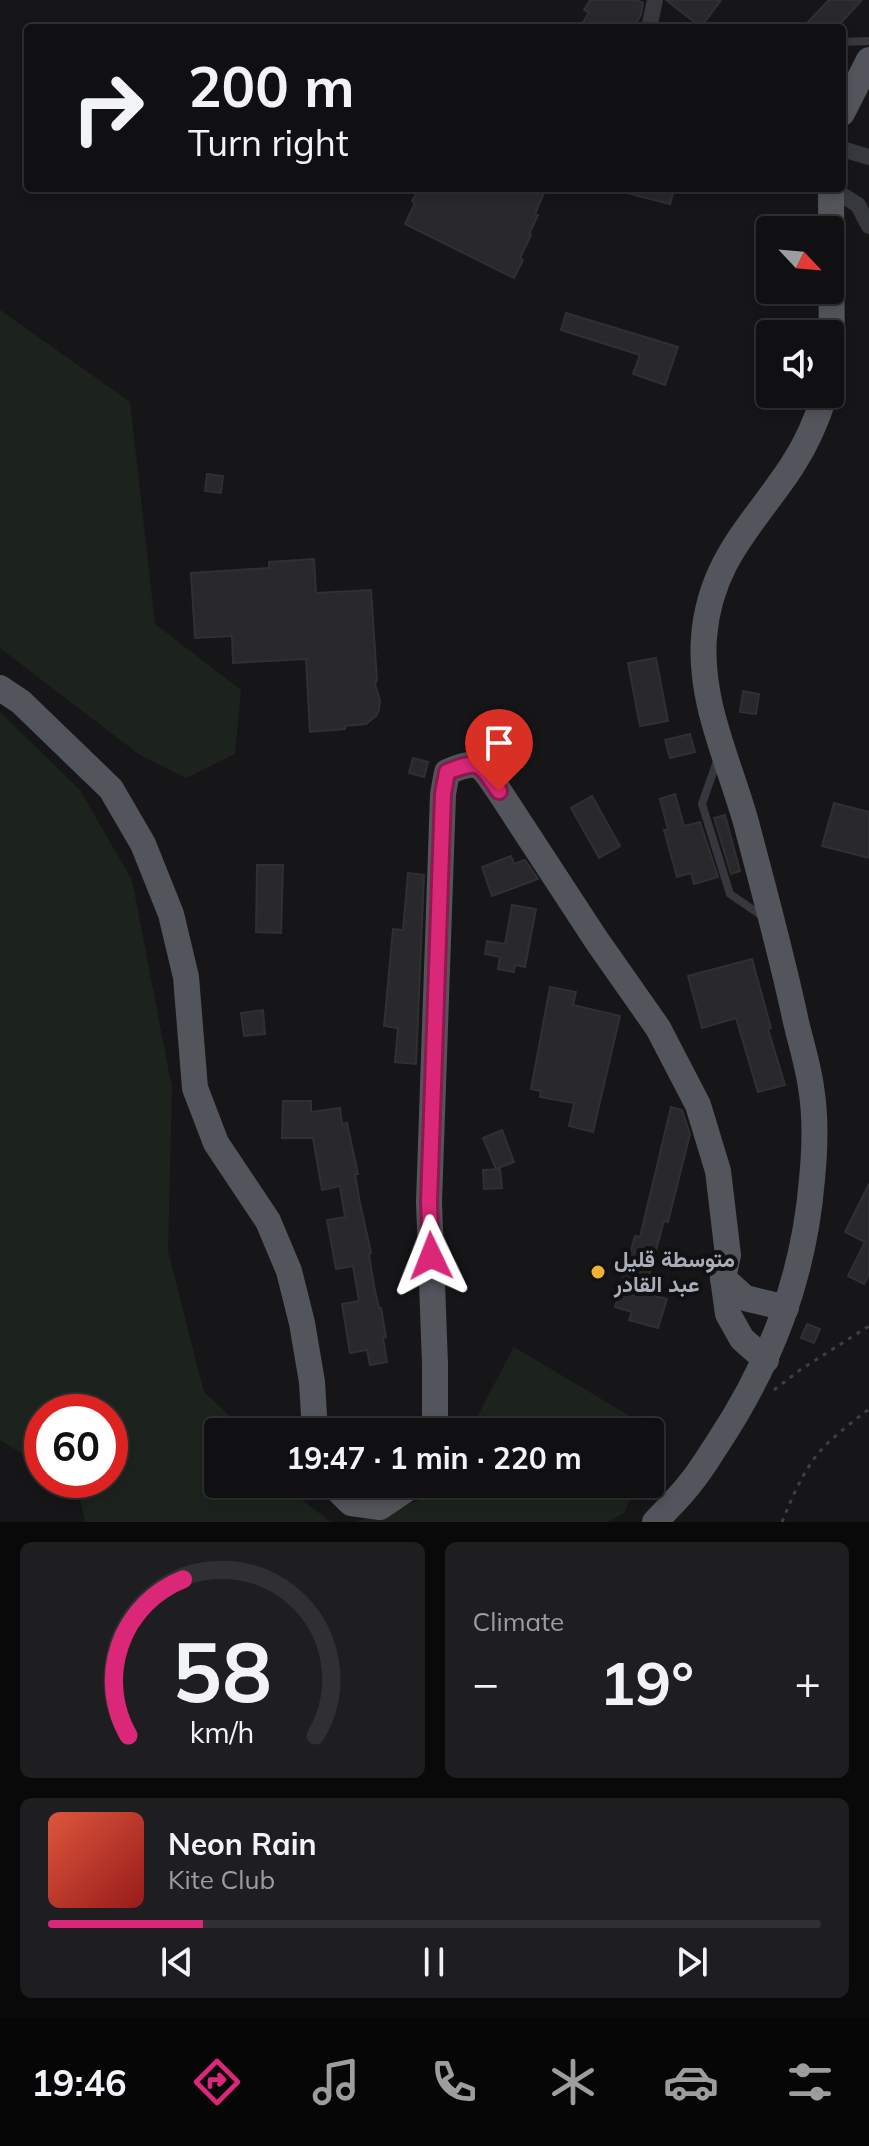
<!DOCTYPE html>
<meta charset="utf-8">
<style>
body{margin:0;font-family:Mulish,Vazirmatn,sans-serif;background:#1e1e20;color:#f1f3f6;height:100vh;display:flex;flex-direction:column;font-size:30px;white-space:nowrap}
*{box-sizing:border-box;margin:0}
p{font-size:26px;color:#9c9d9f}
.icon{flex:none;width:44px;height:44px;fill:none;stroke:currentColor;stroke-width:2;stroke-linecap:round;stroke-linejoin:round}
.map{position:relative;height:1522px;overflow:hidden}
.panel{display:flex;flex-direction:column;gap:20px;padding:20px;background:#09090a;flex:1}
.panel>*{flex:none}
.top-card{position:absolute;left:24px;top:24px;width:822px;height:168px;border-radius:8px;box-shadow:0 4px 12px #0003,0 0 0 2px #303032;background:#101012;color:#f1f3f6;overflow:hidden}
.needle{width:52px;rotate:116deg}
.fabs{position:absolute;left:756px;top:216px;display:grid;gap:16px}
.fabs a{display:grid;place-items:center;width:88px;height:88px;border-radius:8px;background:#101012;box-shadow:0 4px 12px #0003,0 0 0 2px #303032;font-size:40px}
.speed{position:absolute;left:24px;top:1394px;display:flex;gap:16px;font-size:40px;font-weight:700;text-align:center}
.speed>*{display:grid;place-content:center;width:104px;height:104px;border-radius:50%;background:#101012;box-shadow:0 4px 12px #0003,0 0 0 2px #303032;line-height:1}
.speed .limit{border:12px solid #d22;background:#fff;color:#111}
.pin{position:absolute;display:grid;place-items:center;width:68px;height:68px;color:#fff;margin:-82px -34px;border-radius:50% 50% 50% 0;rotate:-45deg;box-shadow:0 0 8px #0007}
.pin .icon{rotate:45deg}
.me{position:absolute;width:88px;margin:-44px;rotate:358deg;stroke-linejoin:round;filter:drop-shadow(0 0 6px #0008)}
.turn{display:flex;align-items:center;gap:28px;height:168px;padding:0 32px;font-size:36px}
.turn .icon{width:104px;height:104px;stroke-width:2.5}
.turn b{display:block;font-size:56px;line-height:68px}
.big{font-size:60px;font-weight:700;line-height:1.1}
.panel .widget{flex:1;display:flex;flex-direction:column;justify-content:center;gap:12px;min-width:0;padding:0 28px;border-radius:12px;background:#1e1e20}
.panel .dial{align-items:center;gap:0}
.dial svg{height:208px;overflow:visible;fill:none;stroke:#303032;stroke-width:7;stroke-linecap:round;text-anchor:middle}
.dial text{fill:#f1f3f6;stroke:none}
.song{display:flex;align-items:center;gap:24px}
.cover{width:96px;height:96px;border-radius:12px;background:linear-gradient(135deg,hsl(10 70% 55%),hsl(0 70% 35%))}
.played{height:8px;border-radius:4px;background:linear-gradient(90deg,#db2777 20%,#303032 20%)}
.keys{display:flex;justify-content:space-around;direction:ltr}
.heat{display:flex;justify-content:space-between;align-items:center;font-size:44px;direction:ltr}
.panel .tiles{flex:1;display:grid;gap:20px;grid-template-columns:1fr 1fr}
.widget:last-child{grid-column:span 2}
.trip{position:absolute;left:204px;top:1418px;width:460px;height:80px;border-radius:8px;background:#101012;box-shadow:0 4px 12px #0003,0 0 0 2px #303032;font-weight:700;line-height:80px;text-align:center}
.menu{display:flex;height:128px;justify-content:space-around;align-items:center;background:#060607;color:#9c9d9f}
.menu .icon{width:56px;height:56px}
.menu .selected{color:#db2777}
.menu b{font-size:36px;color:#f1f3f6}
.map>svg:first-child{display:block}
.green{fill:#1c231d}
.building{fill:#29292c;stroke:#303034;stroke-width:2}
.lines{fill:none;stroke-linecap:round;stroke-linejoin:round}
.path{stroke:#3d3f44;stroke-width:3;stroke-dasharray:4 6;stroke-linecap:butt}
.lane{stroke:#37383d;stroke-width:8}
.street{stroke:#37383d;stroke-width:16}
.primary{stroke:#53555c;stroke-width:26}
.route-casing{stroke:#8e194d;stroke-width:20}
.route{stroke:#db2777;stroke-width:14}
.poi-dot{fill:#f2b134;stroke:#111113;stroke-width:3}
.labels{text-anchor:middle;stroke-width:8;stroke-linejoin:round;paint-order:stroke}
.poi-label{font-size:22px;font-weight:bold;fill:#a8adb8;stroke:#111113;text-anchor:start}
</style>
<div class="map">
<svg width="869" height="1522" viewBox="0 0 869 1522">
<rect width="100%" height="100%" fill="#161618"/>
<g class="green">
<polygon points="0,310 130,402 155,624 241,690 235,754 186,778 140,755 0,648"/>
<polygon points="0,712 80,790 132,880 172,1088 168,1251 204,1392 238,1424 241,1432 218,1432 218,1484 281,1484 331,1522 85,1522 78,1489 64,1480 110,1480 110,1412 42,1412 42,1466 0,1440"/>
<polygon points="514,1347 660,1434 650,1456 650,1432 469,1432"/>
<polygon points="442,1484 637,1484 624,1513 607,1522 356,1522 437,1494"/>
</g>
<g class="building">
<polygon points="590,0 637,0 643,3 641,15 633,28 580,28 589,12 584,10"/>
<polygon points="666,0 721,0 701,27"/>
<polygon points="829,0 862,0 836,28 802,28"/>
<polygon points="419,188 546,188 535,214 538,215 529,234 531,235 520,258 523,260 514,278 405,224 415,203 412,201"/>
<polygon points="627,188 675,188 670,204 627,193"/>
<polygon points="566,313 678,347 665,385 633,374 640,355 561,330"/>
<polygon points="207,474 223,476 221,493 205,491"/>
<polygon points="314,559 316,593 371,590 377,680 375,684 380,700 379,710 376,716 366,724 345,726 345,729 310,732 306,659 233,663 232,636 195,638 191,573 269,568 269,562"/>
<polygon points="656,658 668,721 640,726 628,663"/>
<polygon points="743,691 759,694 756,714 740,712"/>
<polygon points="690,734 695,752 670,758 665,740"/>
<polygon points="413,758 428,762 424,777 409,773"/>
<polygon points="675,794 684,826 700,822 718,877 694,884 691,873 677,877 664,830 668,830 660,799"/>
<polygon points="592,796 620,846 599,858 571,808"/>
<polygon points="834,803 869,812 869,858 822,846"/>
<polygon points="725,815 740,871 731,874 714,818"/>
<polygon points="511,856 514,864 525,860 538,879 492,896 482,867"/>
<polygon points="257,865 283,865 281,933 256,932"/>
<polygon points="408,873 424,875 416,1064 395,1062 398,1028 384,1026 393,929 403,930"/>
<polygon points="512,905 536,909 525,967 515,965 514,972 498,969 500,957 485,954 487,941 505,944"/>
<polygon points="752,959 771,1028 768,1029 785,1085 758,1092 736,1018 702,1028 688,976"/>
<polygon points="550,987 576,992 573,1005 620,1016 593,1132 569,1126 574,1103 540,1097 541,1091 531,1089"/>
<polygon points="263,1010 265,1034 244,1036 241,1013"/>
<polygon points="283,1101 311,1101 311,1112 340,1108 342,1124 347,1123 358,1174 355,1174 360,1203 371,1253 369,1254 374,1286 379,1308 381,1308 386,1337 383,1338 387,1362 370,1365 367,1350 350,1353 342,1304 359,1301 353,1266 336,1269 327,1220 345,1217 340,1186 322,1190 313,1138 282,1138"/>
<polygon points="671,1107 682,1110 690,1134 668,1222 664,1221 647,1283 658,1286 655,1296 667,1299 658,1328 629,1320 632,1312 615,1307 635,1236 640,1237"/>
<polygon points="502,1130 514,1162 496,1169 483,1138"/>
<polygon points="500,1169 502,1188 484,1189 483,1170"/>
<polygon points="869,1184 869,1275 864,1284 848,1276 865,1242 845,1232"/>
<polygon points="807,1324 820,1329 814,1343 801,1338"/>
</g>
<g class="lines">
<g class="path">
<polyline points="774,1390 800,1370 869,1326"/>
<path d="M782,1522C794,1493 806,1463 830,1441C842,1430 856,1419 869,1409"/>
</g>
<g class="lane">
<polyline points="842,42 869,41"/>
<polyline points="718,758 702,804 730,894 762,916"/>
</g>
<g class="street">
<polyline points="649,28 655,0"/>
<polyline points="842,149 869,157"/>
<polyline points="831,188 858,205 869,226"/>
</g>
<g class="primary">
<polyline points="842,113 869,60"/>
<polyline points="830,376 832,369 831,188"/>
<polyline points="0,688 21,702 111,789 143,844 171,914 186,977 195,1088 216,1143 268,1221 289,1271 302,1323 312,1382 315,1432"/>
<polyline points="723,1278 728,1314 742,1339 766,1360"/>
<path d="M435,1432V1364L429,1202L443,794L447,772C481,758 480,764 499,791L597,941L658,1028L698,1105L718,1171L728,1255L723,1278L745,1298L786,1308"/>
<polyline points="332,1484 351,1503 380,1507 414,1484"/>
<path d="M655,1522C667,1509 681,1496 692,1481C701,1470 708,1458 716,1446C771,1363 804,1278 812,1179C815,1149 816,1117 811,1087C808,1065 801,1043 796,1022C782,956 764,891 747,826C730,763 699,704 704,637C710,561 753,525 792,466C807,443 817,420 825,394"/>
</g>
</g>
<g class="lines">
<defs>
<path id="route" d="M431,1256L429,1202L443,794L447,772C481,758 480,764 499,791"/>
</defs>
<use href="#route" class="route-casing"/>
<use href="#route" class="route"/>
</g>
<circle class="poi-dot" cx="598" cy="1272" r="8"/>
<g class="labels">
<g class="poi-label">
<text x="614" y="1267">متوسطة قليل<tspan x="614" dy="25">عبد القادر</tspan></text>
</g>
</g>
</svg>
<div class="fabs">
<a><svg class="needle" viewBox="-14 -14 28 28"><path d="M0-13l5 13h-10z" fill="#e53935"/><path d="M0 13l5-13h-10z" fill="#9c9d9f"/></svg></a>
<a><svg class="icon" aria-label="sound" viewBox="0 0 24 24"><path d="M4 9h4l5-4v14l-5-4H4zM17 9q2 3 0 6"/></svg></a>
</div>
<div class="speed"><div class="limit">60</div></div>
<div class="pin" style="left:499px;top:791px;background:#d93025"><svg class="icon" aria-label="arrive" viewBox="0 0 24 24"><path d="M6 21V4h12l-3 4 3 4H6"/></svg></div>
<svg class="me" style="left:431px;top:1256px" viewBox="-20 -20 40 40"><path d="M0-17L14 15 0 8-14 15z" fill="#db2777" stroke="#fff" stroke-width="4"/></svg>
<div class="trip">19:47 · 1 min · 220 m</div>
<div class="top-card">
<div class="turn"><svg class="icon" aria-label="right" viewBox="0 0 24 24"><path d="M7 20v-9h11M14 6l5 5-5 5"/></svg><div><b>200 m</b>Turn right</div></div>
</div>
</div>
<section class="panel">
<div class="tiles">
<div class="widget dial"><svg viewBox="0 0 100 80">
<path d="M14 69A42 42 0 1 1 86 69"/>
<path d="M14 69A42 42 0 0 1 35 9" stroke="#db2777"/>
<text x="50" y="56" font-size="32" font-weight="700">58</text>
<text x="50" y="72" font-size="11">km/h</text>
</svg></div>
<div class="widget"><p>Climate</p>
<div class="heat"><a>−</a><b class="big">19°</b><a>+</a></div>
</div>
<div class="widget">
<div class="song"><i class="cover"></i><div><b>Neon Rain</b><p>Kite Club</p></div></div>
<div class="played"></div>
<div class="keys"><svg class="icon" aria-label="previous" viewBox="0 0 24 24"><path d="M18 5L8 12l10 7zM5 5v14"/></svg><svg class="icon" aria-label="pause" viewBox="0 0 24 24"><path d="M8 5v14M16 5v14"/></svg><svg class="icon" aria-label="next" viewBox="0 0 24 24"><path d="M6 5l10 7-10 7zM19 5v14"/></svg></div>
</div>
</div>
</section>
<nav class="menu">
<b>19:46</b>
<svg class="icon selected" aria-label="directions" viewBox="0 0 24 24"><path d="M12 3l9 9-9 9-9-9zM9 14v-3h6M13 9l2 2-2 2"/></svg>
<svg class="icon" aria-label="music" viewBox="0 0 24 24"><path d="M9 18V5l10-2v13"/><circle cx="6" cy="18" r="3"/><circle cx="16" cy="16" r="3"/></svg>
<svg class="icon" aria-label="phone" viewBox="0 0 24 24"><path d="M5 4h4l2 5-3 2q2 4 5 5l2-3 5 2v4C11 20 4 13 5 4z"/></svg>
<svg class="icon" aria-label="climate" viewBox="0 0 24 24"><path d="M12 3v18M4 7l16 10M4 17L20 7"/></svg>
<svg class="icon" aria-label="car" viewBox="0 0 24 24"><path d="M5 17H2v-5l4-1 3-4h7l3 4 3 1v5h-3M9 17h6M6 11h13"/><circle cx="7" cy="17" r="2"/><circle cx="17" cy="17" r="2"/></svg>
<svg class="icon" aria-label="filters" viewBox="0 0 24 24"><path d="M4 7h16M4 17h16"/><circle cx="9" cy="7" r="2"/><circle cx="15" cy="17" r="2"/></svg>
</nav>
